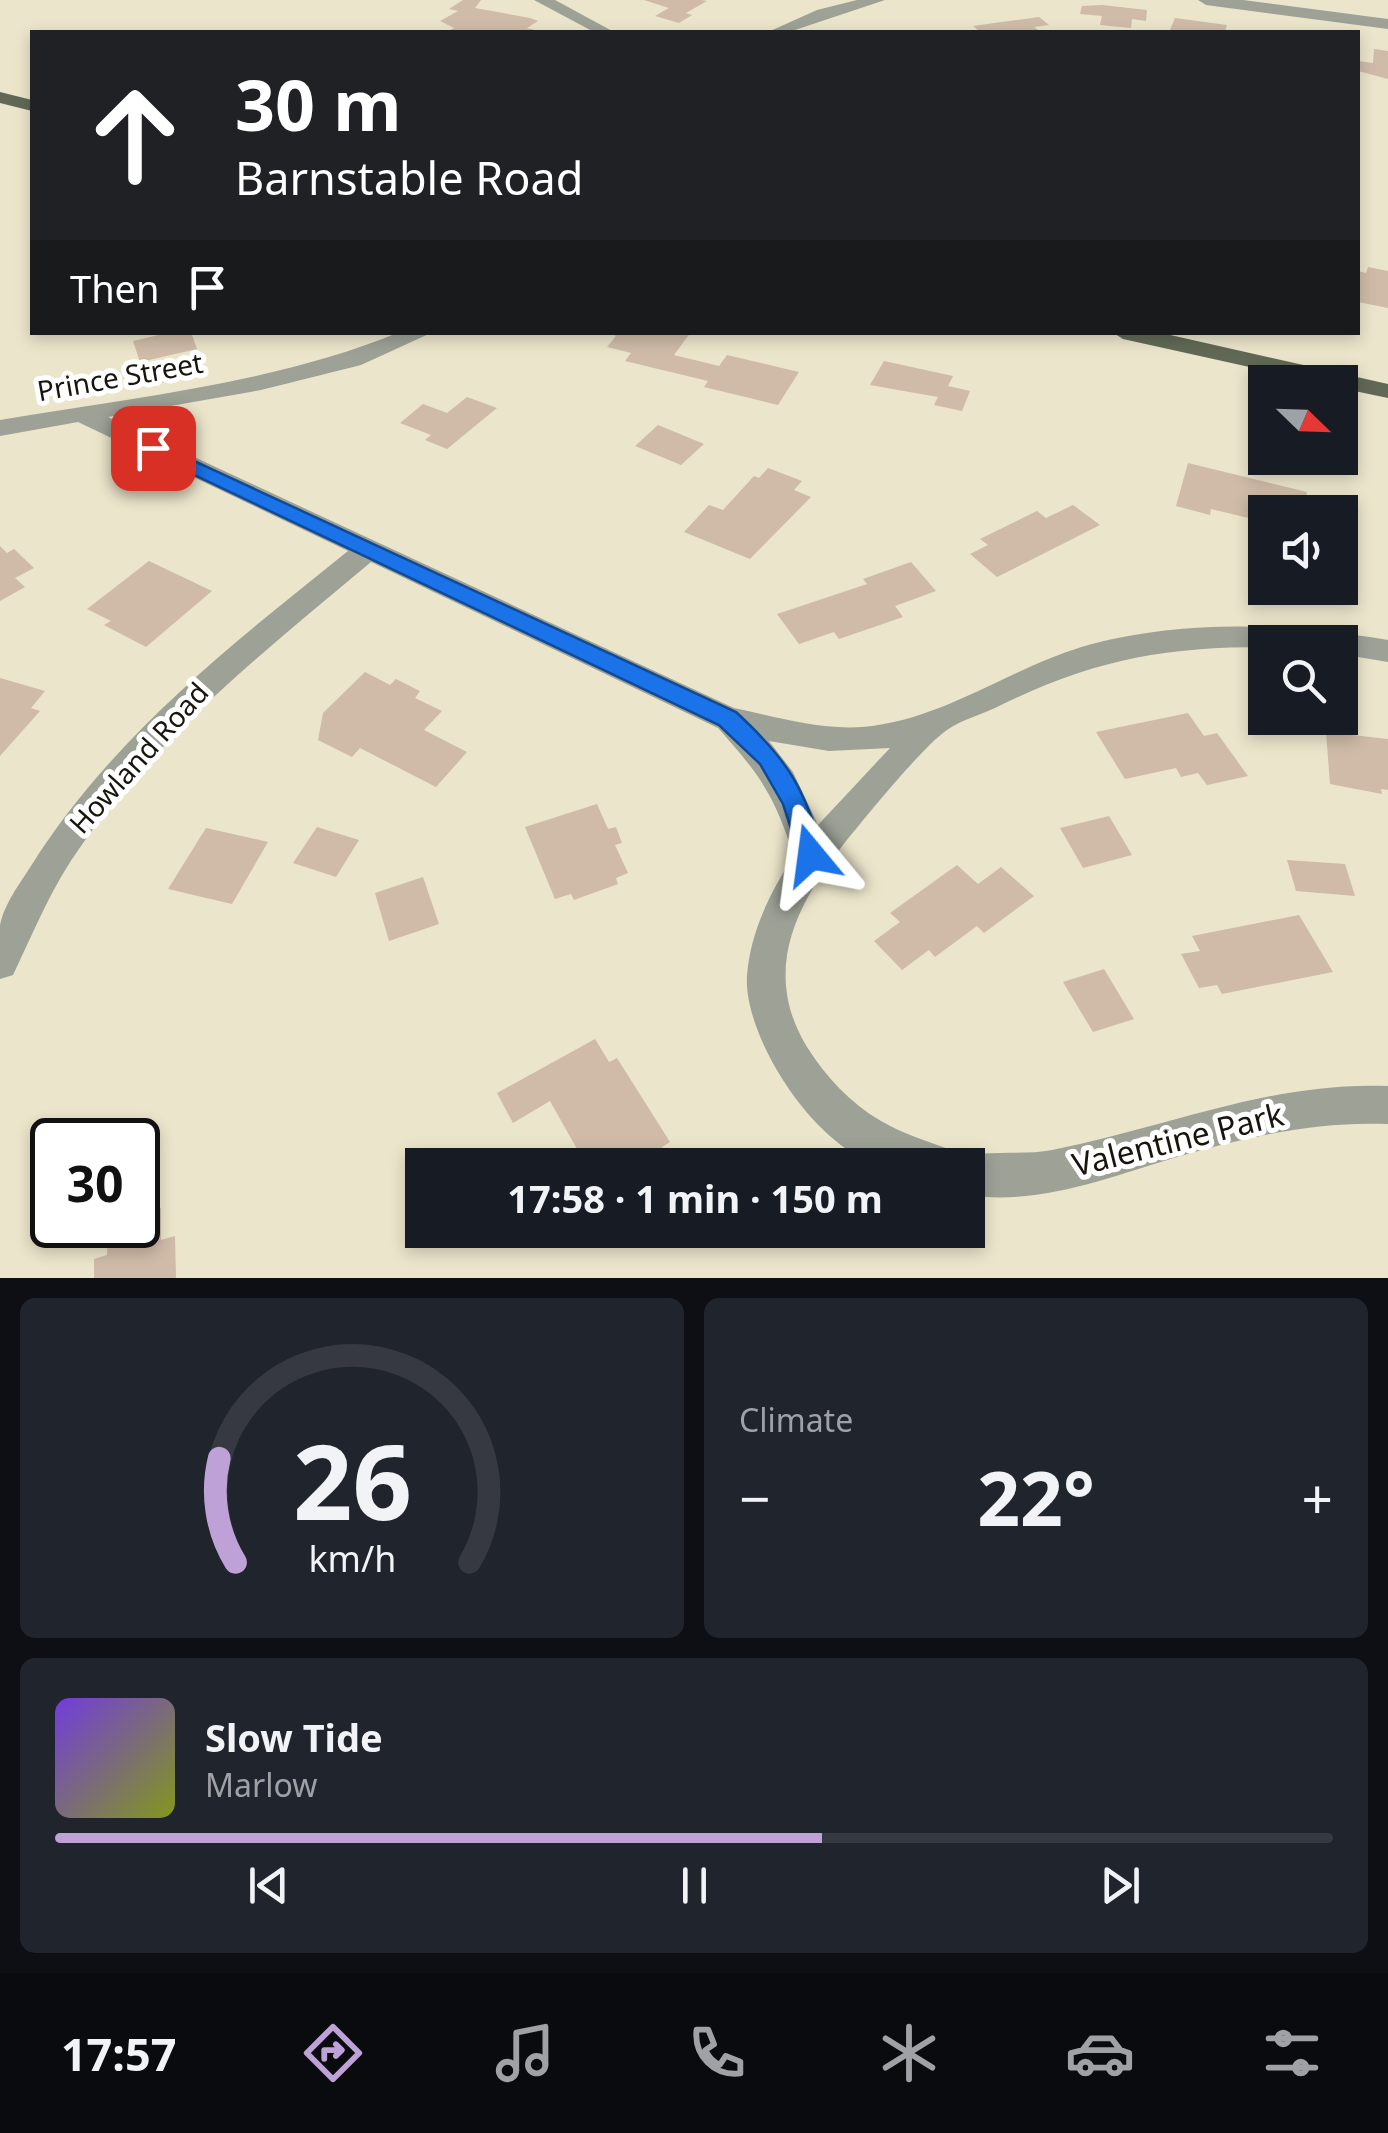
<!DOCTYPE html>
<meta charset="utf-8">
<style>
body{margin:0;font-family:"Noto Sans",sans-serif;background:#20242c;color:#f1f3f6;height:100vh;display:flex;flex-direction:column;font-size:38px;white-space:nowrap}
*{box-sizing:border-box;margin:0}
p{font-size:32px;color:#9ea1a6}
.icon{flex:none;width:55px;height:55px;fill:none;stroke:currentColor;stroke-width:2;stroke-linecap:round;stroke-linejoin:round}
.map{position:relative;height:1278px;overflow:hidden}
.panel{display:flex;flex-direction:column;gap:20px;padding:20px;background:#0d0f14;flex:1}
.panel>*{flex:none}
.hud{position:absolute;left:30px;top:30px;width:1330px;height:305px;border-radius:0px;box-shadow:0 5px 15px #0003;background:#202124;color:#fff;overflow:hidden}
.needle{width:65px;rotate:113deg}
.tools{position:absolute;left:1248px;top:365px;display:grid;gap:20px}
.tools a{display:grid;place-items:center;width:110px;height:110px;border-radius:0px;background:#171b24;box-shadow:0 5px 15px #0003;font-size:50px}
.speed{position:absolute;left:30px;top:1118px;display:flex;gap:20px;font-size:50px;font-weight:700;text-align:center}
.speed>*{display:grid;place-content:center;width:130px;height:130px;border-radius:50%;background:#171b24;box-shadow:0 5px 15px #0003;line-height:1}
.speed .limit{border:5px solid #111;border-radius:15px;background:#fff;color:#111}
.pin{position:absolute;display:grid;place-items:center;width:85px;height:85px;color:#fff;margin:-42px;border-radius:20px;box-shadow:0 5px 15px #0006}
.me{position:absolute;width:110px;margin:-55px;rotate:344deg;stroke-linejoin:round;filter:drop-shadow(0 0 8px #0008)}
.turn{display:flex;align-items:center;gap:35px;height:210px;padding:0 40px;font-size:45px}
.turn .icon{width:130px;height:130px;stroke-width:2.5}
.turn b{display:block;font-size:70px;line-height:85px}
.then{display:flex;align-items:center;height:95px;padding:0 40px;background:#0003;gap:20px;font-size:38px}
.big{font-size:75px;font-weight:700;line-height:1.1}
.panel .tile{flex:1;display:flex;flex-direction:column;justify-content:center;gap:15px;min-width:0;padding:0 35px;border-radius:15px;background:#20242c}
.panel .dial{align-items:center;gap:0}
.dial svg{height:260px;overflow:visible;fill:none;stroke:#363941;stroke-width:7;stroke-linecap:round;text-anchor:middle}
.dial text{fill:#f1f3f6;stroke:none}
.song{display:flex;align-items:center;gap:30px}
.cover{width:120px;height:120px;border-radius:15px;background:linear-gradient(135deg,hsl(260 70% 55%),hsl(70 70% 35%))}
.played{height:10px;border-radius:5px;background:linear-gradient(90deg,#bea1d6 60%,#363941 60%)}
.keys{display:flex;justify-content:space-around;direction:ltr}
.heat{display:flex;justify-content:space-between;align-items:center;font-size:55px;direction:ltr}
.panel .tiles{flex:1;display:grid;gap:20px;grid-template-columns:1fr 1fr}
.tile:last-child{grid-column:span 2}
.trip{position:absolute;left:405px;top:1148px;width:580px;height:100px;border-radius:0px;background:#171b24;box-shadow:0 5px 15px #0003;font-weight:700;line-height:100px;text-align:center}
.dock{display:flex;height:160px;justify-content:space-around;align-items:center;background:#090b0e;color:#9ea1a6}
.dock .icon{width:70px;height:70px}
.dock .selected{color:#bea1d6}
.dock b{font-size:45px;color:#f1f3f6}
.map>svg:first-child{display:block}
.building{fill:#cfbba8}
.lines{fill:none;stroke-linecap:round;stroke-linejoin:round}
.minor{fill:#9da196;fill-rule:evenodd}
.major{fill:#616956;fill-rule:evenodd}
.route{fill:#1a73e8;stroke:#114b97;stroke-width:2.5}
.labels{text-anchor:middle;stroke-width:10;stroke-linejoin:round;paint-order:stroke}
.street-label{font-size:28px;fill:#17150c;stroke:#fff}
.near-street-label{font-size:32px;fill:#17150c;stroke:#fff}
</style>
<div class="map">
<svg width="1388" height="1278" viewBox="0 0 1388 1278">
<rect width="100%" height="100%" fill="#ebe5cb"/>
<g class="building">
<polygon points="463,0 481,0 475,8 530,18 538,21 527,28 535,30 446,32 454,28 440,21 458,11 449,9"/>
<polygon points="644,0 702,0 707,1 686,13 692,15 679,23 655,16 669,8"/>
<polygon points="1102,5 1147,10 1146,21 1132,19 1131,28 1100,25 1102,16 1080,14 1082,6"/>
<polygon points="1039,17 1049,25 1034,27 1041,32 980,32 973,26"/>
<polygon points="1175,18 1227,25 1225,32 1170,30"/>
<polygon points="1374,49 1388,51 1388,79 1358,71 1358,61 1373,63"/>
<polygon points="1368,267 1388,271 1388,308 1358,302 1358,271 1366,273"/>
<polygon points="171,332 191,332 197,349 140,362 133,341"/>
<polygon points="609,332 691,332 674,355 719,366 727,355 799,372 778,405 704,387 708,381 625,361 631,353 607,347 616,336"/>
<polygon points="884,361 953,376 948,386 970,391 962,411 934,405 938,397 870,385"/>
<polygon points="467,397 497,408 447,449 425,440 431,435 400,423 423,404 447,413"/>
<polygon points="658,425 704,444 681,465 635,446"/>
<polygon points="1188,463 1307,492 1303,512 1265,512 1265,522 1211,509 1210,515 1176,506"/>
<polygon points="768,468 802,481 794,490 811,497 750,559 684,532 709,505 723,510 754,476 759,478"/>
<polygon points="1073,505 1100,525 997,577 970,554 988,545 980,539 1037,511 1046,518"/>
<polygon points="1340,526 1351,528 1347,556 1340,555"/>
<polygon points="0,546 7,553 14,549 34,568 15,578 25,587 0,601"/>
<polygon points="149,561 212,591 146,647 104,625 111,621 87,609"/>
<polygon points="911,562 936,591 895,606 903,617 839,639 834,632 799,644 777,614 867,584 863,579"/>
<polygon points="365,672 390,685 396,679 420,691 415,698 442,711 424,730 467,752 436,787 360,748 352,757 318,740 323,713"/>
<polygon points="0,678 45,691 31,708 40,711 0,756"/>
<polygon points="1188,713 1204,736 1217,733 1248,776 1207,785 1198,773 1181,777 1176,768 1125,779 1096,732"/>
<polygon points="1326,732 1388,739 1388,790 1381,789 1382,794 1330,784"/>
<polygon points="597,804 608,829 616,827 622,843 615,845 628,873 616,878 618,884 574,900 571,894 555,899 525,827"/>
<polygon points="1109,816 1132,855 1083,868 1060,828"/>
<polygon points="317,827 359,840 336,877 293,863"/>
<polygon points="206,828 268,842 232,904 168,889"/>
<polygon points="1287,860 1345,864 1355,896 1296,891"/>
<polygon points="957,865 978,884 1001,867 1034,896 984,933 977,926 935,957 929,950 902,970 874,941 900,922 890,913"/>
<polygon points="423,877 439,924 389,941 375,893"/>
<polygon points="1299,915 1333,972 1222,994 1217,985 1199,988 1181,954 1200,951 1192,936"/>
<polygon points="1104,969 1134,1019 1093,1032 1063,982"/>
<polygon points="595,1039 609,1062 617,1058 670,1142 662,1147 674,1165 586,1165 550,1101 513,1123 497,1093"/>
<polygon points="161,1208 161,1240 175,1236 176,1278 94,1278 94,1259 107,1255 108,1225 138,1225 138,1214"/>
</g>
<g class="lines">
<g class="minor">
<polygon points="534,0 555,0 614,32 594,32"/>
<polygon points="857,0 885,0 789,32 768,32 817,10"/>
<polygon points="1198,0 1243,0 1388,19 1388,29 1206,5"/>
<path d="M400,332H433L361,365L261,390L108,417L734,708C776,717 819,730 862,727C944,721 1013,665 1092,644C1190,619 1289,624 1388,640V662L1340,654V642H1265V647C1161,647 1089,661 995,708C980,715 961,720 947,730C926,744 879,801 860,824C805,890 756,963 807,1047C826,1077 850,1103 881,1121C903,1134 927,1141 951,1150L954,1159C977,1149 1022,1156 1052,1150C1166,1128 1270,1081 1388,1086V1124C1315,1121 1247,1137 1177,1157C1110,1177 1038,1206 968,1195V1165C941,1165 909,1170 883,1165C819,1154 743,1038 747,976C750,933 770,892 794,856C774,795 761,776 718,728L371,562C267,649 159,734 81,846C52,886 34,931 13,975L0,979C0,962 0,943 0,926C3,906 20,883 31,866C112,737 231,645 348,551L78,422L0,436V420C134,397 273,384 400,332ZM769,741L829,751L890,748L818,825L793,772Z"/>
</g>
<g class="major">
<polygon points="0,92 32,100 32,111 0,103"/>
<polygon points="1112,332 1157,332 1388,384 1388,398 1340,388 1340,382 1317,382 1123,339"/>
</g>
</g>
<path class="route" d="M153,442L736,712C788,760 804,787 824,855L820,862L811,866L802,862L783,804L760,764L719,725L146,452V444Z"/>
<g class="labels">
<g class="street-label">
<text transform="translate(120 377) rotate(-10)" y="10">Prince Street</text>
<text transform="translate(139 758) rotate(-48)" y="10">Howland Road</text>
</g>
<g class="near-street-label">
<text transform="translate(1178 1140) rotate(-14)" y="11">Valentine Park</text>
</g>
</g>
</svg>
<div class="tools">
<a><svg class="needle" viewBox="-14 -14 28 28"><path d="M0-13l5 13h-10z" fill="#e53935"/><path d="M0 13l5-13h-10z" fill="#9ea1a6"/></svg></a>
<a><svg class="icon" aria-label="sound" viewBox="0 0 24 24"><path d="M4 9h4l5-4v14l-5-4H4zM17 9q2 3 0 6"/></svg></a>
<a><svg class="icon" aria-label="search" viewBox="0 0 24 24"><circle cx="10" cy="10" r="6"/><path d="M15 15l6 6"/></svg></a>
</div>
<div class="speed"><div class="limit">30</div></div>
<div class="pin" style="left:153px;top:448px;background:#d93025"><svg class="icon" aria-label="arrive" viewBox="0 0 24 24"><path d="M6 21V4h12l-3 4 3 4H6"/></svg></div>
<svg class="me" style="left:811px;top:855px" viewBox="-20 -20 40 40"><path d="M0-17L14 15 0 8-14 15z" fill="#1a73e8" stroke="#fff" stroke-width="4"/></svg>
<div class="trip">17:58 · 1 min · 150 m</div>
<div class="hud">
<div class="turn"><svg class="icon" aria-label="ahead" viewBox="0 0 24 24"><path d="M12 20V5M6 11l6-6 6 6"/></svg><div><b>30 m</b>Barnstable Road</div></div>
<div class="then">Then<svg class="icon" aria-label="arrive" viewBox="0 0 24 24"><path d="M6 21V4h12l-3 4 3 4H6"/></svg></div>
</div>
</div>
<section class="panel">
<div class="tiles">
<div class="tile dial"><svg viewBox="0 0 100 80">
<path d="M14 69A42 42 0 1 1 86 69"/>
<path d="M14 69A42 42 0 0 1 9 37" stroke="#bea1d6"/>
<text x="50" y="56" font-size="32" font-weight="700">26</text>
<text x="50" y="72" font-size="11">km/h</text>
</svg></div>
<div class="tile"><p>Climate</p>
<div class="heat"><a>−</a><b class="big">22°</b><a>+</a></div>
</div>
<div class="tile">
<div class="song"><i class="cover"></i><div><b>Slow Tide</b><p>Marlow</p></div></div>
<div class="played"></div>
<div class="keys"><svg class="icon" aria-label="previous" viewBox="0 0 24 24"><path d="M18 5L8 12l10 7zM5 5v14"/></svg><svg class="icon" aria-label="pause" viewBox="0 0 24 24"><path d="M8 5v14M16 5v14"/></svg><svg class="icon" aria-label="next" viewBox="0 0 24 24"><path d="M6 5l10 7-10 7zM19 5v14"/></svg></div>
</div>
</div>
</section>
<nav class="dock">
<b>17:57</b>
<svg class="icon selected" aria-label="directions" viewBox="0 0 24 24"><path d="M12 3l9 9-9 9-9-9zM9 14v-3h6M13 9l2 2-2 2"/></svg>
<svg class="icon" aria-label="music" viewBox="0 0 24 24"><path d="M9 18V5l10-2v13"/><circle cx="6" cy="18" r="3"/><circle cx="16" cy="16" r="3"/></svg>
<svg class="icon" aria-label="phone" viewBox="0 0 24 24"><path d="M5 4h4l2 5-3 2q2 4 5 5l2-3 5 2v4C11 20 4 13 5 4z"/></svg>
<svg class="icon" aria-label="climate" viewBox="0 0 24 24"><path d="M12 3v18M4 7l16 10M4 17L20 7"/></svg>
<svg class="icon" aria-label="car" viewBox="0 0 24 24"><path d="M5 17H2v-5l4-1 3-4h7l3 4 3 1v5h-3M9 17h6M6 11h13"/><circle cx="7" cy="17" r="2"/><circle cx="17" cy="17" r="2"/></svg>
<svg class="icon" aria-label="filters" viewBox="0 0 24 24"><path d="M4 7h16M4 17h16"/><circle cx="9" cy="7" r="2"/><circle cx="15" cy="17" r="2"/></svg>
</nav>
